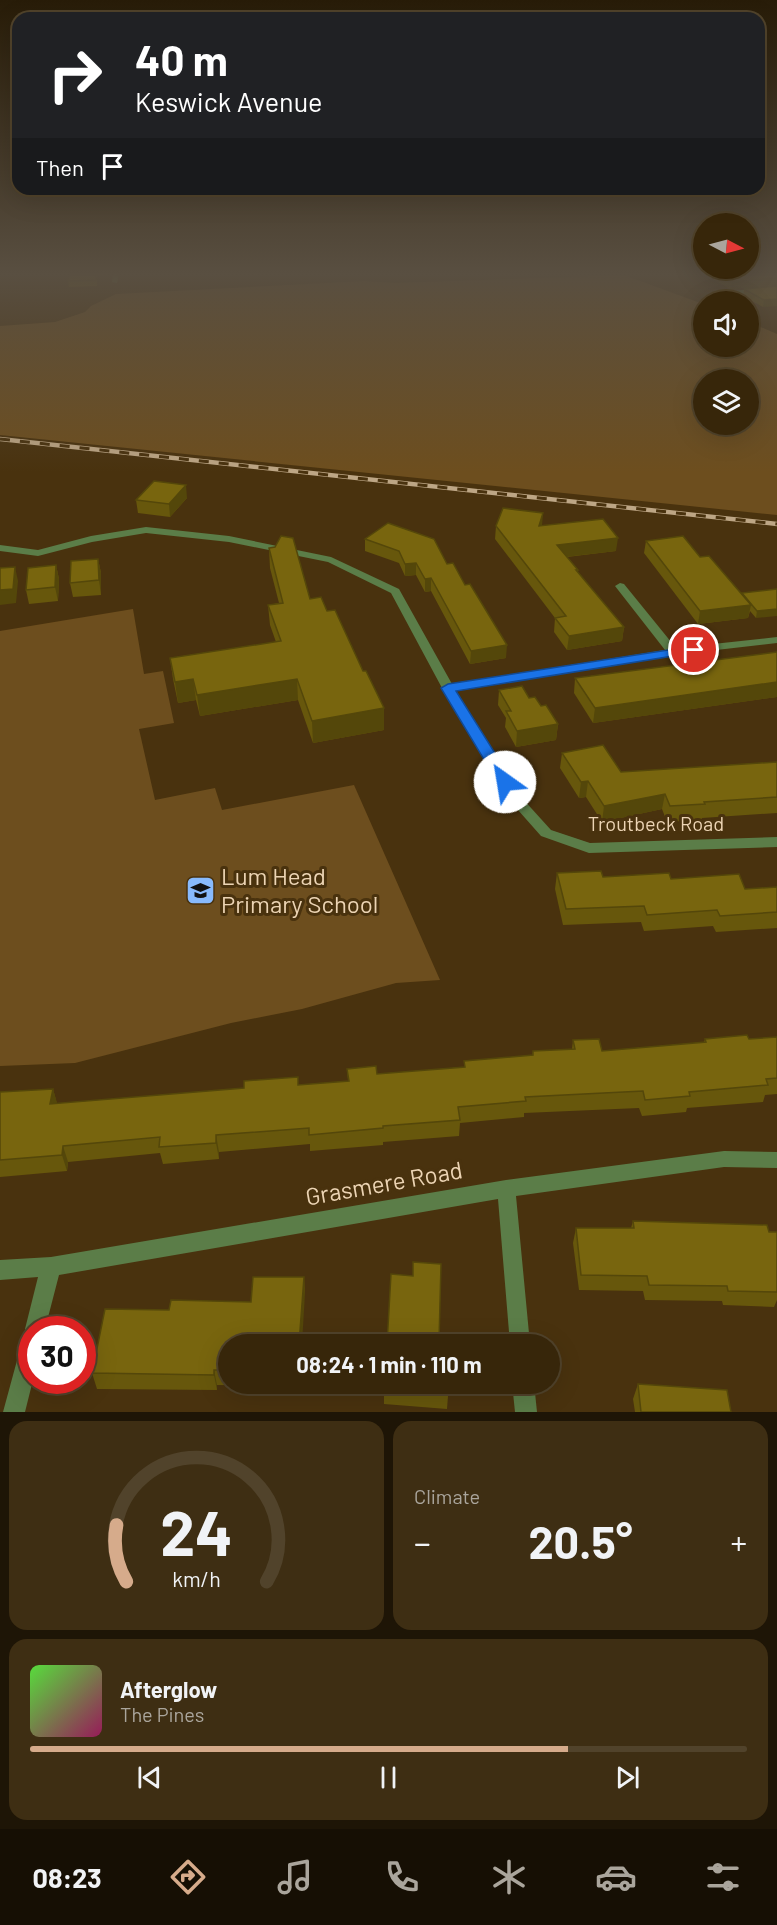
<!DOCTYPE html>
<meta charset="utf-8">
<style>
body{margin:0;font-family:Barlow,sans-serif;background:#3e2e13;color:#f1f3f6;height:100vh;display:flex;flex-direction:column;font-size:22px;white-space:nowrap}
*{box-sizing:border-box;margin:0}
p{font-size:20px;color:#aaa59c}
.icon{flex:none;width:33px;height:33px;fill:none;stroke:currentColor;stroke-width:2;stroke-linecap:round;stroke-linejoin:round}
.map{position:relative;height:1412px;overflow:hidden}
.sheet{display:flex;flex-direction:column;gap:9px;padding:9px;background:#1e1506;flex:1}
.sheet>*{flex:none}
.banner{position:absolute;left:12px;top:12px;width:753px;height:183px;border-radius:18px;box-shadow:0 6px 24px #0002,0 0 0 2px #51432b;background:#202124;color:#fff;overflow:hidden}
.needle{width:39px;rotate:96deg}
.controls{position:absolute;left:693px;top:213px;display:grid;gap:12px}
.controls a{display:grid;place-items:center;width:66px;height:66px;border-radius:50%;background:#37260a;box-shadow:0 6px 24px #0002,0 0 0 2px #51432b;font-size:30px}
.speed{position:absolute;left:18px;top:1316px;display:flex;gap:12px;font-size:30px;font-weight:700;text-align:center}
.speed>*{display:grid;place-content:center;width:78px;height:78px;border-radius:50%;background:#37260a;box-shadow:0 6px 24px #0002,0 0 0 2px #51432b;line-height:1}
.speed .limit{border:9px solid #d22;background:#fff;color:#111}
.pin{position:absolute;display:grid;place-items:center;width:51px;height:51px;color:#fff;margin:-26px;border:3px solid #fff;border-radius:50%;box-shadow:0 2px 6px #0007}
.me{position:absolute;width:66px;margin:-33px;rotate:328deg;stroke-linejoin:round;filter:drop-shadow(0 0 4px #0008)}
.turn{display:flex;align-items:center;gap:21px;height:126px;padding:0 24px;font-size:27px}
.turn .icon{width:78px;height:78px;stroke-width:2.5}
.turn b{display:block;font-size:42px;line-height:51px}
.then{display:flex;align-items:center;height:57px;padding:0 24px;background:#0003;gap:12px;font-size:22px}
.big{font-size:45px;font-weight:700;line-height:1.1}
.sheet .card{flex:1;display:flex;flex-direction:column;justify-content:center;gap:9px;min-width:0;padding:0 21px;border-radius:18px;background:#3e2e13}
.sheet .dial{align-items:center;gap:0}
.dial svg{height:156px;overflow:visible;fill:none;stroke:#51432b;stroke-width:7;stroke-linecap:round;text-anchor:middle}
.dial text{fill:#f1f3f6;stroke:none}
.song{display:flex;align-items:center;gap:18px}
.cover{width:72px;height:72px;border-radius:9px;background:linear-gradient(135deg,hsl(110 70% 55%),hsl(330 70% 35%))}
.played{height:6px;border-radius:3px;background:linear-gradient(90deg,#d6ab8b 75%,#51432b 75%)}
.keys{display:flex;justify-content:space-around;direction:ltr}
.heat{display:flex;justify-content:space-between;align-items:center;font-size:33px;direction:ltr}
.sheet .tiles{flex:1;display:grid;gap:9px;grid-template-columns:1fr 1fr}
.card:last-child{grid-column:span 2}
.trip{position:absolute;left:218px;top:1334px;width:342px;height:60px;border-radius:30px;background:#37260a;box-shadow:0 6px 24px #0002,0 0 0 2px #51432b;font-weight:700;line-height:60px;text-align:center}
.dock{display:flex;height:96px;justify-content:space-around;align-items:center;background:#160f04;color:#aaa59c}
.dock .icon{width:42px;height:42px}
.dock .current{color:#d6ab8b}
.dock b{font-size:27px;color:#f1f3f6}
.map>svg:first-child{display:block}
.green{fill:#6d4e1e;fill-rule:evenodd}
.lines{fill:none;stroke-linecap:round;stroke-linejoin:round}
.minor{fill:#5b7d48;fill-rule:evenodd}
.rail-casing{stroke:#bda685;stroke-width:4.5}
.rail{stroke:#49320e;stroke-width:3;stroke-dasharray:10;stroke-linecap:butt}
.wall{fill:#67570c}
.shaded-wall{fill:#54470a}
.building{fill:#78650e;stroke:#54470a;stroke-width:1.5}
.route{fill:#1a73e8;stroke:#114b97;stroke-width:1.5}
.labels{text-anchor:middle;stroke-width:6;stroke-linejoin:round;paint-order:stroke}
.street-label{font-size:20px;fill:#ecd4b4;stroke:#49320e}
.near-poi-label{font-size:24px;fill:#ecd4b4;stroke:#49320e;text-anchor:start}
.near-street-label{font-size:24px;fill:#ecd4b4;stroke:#49320e}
</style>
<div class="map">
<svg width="777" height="1412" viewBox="0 0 777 1412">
<rect width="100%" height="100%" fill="#49320e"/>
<g class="green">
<path d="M624,275L703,304L704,346H748L749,322L777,334V515L0,435V326L55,322L85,312L91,306L116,294L365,281L394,283ZM704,380H748V424H704Z"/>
<polygon points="133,609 144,674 163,671 174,723 139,729 155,800 215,788 222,810 354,785 440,980 396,983 302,1009 231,1023 75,1063 0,1066 0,631"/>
</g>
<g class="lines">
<g class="minor">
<polygon points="113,274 119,274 117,283 112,282"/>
<polygon points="777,287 777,291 731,295 728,293 731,291"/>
<polygon points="146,527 229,536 331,557 399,589 452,684 665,650 615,586 620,583 624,584 676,648 777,637 777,643 673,655 455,690 522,798 551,830 590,843 777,837 777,847 589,853 541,836 510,801 442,688 391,593 328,562 229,542 146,533 92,542 38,556 0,551 0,545 38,550 91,536"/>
<polygon points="724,1151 777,1152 777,1168 724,1167 516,1196 530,1344 510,1344 498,1199 59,1275 45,1329 32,1329 33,1380 25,1412 3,1412 22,1342 27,1334 25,1329 38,1277 0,1280 0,1260 51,1257 506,1180"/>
<polygon points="512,1383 534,1383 537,1412 515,1412"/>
</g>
<defs>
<polyline id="rail" points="0,439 777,524"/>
</defs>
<use href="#rail" class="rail-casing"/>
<use href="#rail" class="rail"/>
</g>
<g class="wall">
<polygon points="70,274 111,274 97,275 97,286 69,287 68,281"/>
<polygon points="714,274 777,274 777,285 730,289 713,279"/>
<polygon points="777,286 763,307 743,296 744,289"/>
<polygon points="187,498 170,517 138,513 136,500"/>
<polygon points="496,526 542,526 616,551 567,557 578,570 578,573 624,627 622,641 567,650 554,632 555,618 495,539"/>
<polygon points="365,539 447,564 506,658 470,664 431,591 425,592 416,575 405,576 399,563 365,551"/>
<polygon points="646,541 700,557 742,594 777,589 756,618 750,611 748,618 698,624 644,553"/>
<polygon points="269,548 310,599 327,611 363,671 384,708 384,730 313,743 298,700 200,716 196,700 178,703 173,679 170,658 276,642 270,625 268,605 279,603 270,568"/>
<polygon points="98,559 101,573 101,595 73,597 70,583"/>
<polygon points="56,565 59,579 58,601 29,604 26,590"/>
<polygon points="777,652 777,697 593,723 574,693 575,678"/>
<polygon points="499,690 529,698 541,706 558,724 556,740 516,747 505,727 506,718 498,705"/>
<polygon points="562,753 621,772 777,762 777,813 702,818 701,820 667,822 662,809 602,822 586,797 579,798 560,768"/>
<polygon points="557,873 603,877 671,879 745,889 777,887 777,928 716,932 713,926 644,931 641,922 563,925 555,889"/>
<polygon points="777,1037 777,1094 765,1095 763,1102 687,1108 686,1112 642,1116 639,1108 524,1113 524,1117 460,1123 459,1136 383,1142 383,1145 310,1151 310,1144 219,1152 219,1159 163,1164 160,1153 68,1162 67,1171 0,1177 0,1092 53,1089 57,1104 348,1081 347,1069 377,1074 464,1067 464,1061 532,1056 533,1051 572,1049 573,1040 602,1051 704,1042 705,1039 749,1039"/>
<polygon points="633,1221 777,1232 777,1300 774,1307 723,1305 722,1301 645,1300 643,1291 579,1290 573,1243 576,1228 631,1228"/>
<polygon points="304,1277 305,1293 228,1344 228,1383 299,1383 299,1386 217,1385 217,1390 97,1389 92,1373 169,1310 251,1302"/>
<polygon points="449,1383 447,1409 384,1404 384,1389"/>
<polygon points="638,1384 731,1412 635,1412 633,1399"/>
</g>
<g class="shaded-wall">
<polygon points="777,278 777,285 730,289 731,282"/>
<polygon points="777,299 777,306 763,307 764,300"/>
<polygon points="186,485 187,498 170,517 169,504"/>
<polygon points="543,513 542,526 539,526"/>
<polygon points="618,538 616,551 556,558 557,545"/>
<polygon points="98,559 101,573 101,595 99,580"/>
<polygon points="416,563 416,575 405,576 405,564"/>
<polygon points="56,565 59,579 58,601 55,587"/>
<polygon points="15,567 18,581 16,603 0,605 0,590"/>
<polygon points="431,578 431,591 425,592 425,579"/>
<polygon points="751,605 748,618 698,624 700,611"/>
<polygon points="777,609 777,616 756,618 757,611"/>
<polygon points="624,627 622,641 567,650 569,636"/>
<polygon points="507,645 506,658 470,664 471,651"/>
<polygon points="193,679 196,700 178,703 175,682"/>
<polygon points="297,679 298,700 200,716 197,695"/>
<polygon points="777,682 777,697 593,723 595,708"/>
<polygon points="384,708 384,730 313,743 312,721"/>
<polygon points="558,724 556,740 516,747 517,731"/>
<polygon points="588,781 586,797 579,798 581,782"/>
<polygon points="665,794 662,809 602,822 604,806"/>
<polygon points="53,1089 58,1106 50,1104"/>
<polygon points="216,1135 219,1152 219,1159 216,1143"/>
<polygon points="63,1146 68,1162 67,1171 62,1155"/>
<polygon points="304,1277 305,1293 302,1344 299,1344"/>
<polygon points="214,1370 217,1385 217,1390 214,1375"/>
</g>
<g class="building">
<polygon points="70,274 96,274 96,280 68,281"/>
<polygon points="717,274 777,274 777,278 731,282"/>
<polygon points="777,286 777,299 764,300 744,289"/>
<polygon points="154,481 186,485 169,504 136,500"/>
<polygon points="503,508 543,513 539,526 603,519 618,538 557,545 578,570 576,570 624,627 569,636 555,618 566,616 496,526"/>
<polygon points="388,523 434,539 447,564 453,563 465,585 470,584 507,645 471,651 431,578 425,579 416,563 405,564 399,551 365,539"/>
<polygon points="281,536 293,538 310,599 321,597 327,611 335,610 363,671 366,671 384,708 312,721 297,679 197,695 193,679 175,682 170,658 281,641 268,605 283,603 269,548 275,547"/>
<polygon points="683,536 700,557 709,556 751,605 700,611 646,541"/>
<polygon points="98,559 99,580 70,583 71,561"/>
<polygon points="56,565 55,587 26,590 28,568"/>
<polygon points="15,567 13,589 0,590 0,568"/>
<polygon points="777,589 777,609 757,611 742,593"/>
<polygon points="777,652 777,682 595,708 575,678"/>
<polygon points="522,686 529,698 535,697 541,706 546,705 558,724 517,731 506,711 511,711 499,690"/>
<polygon points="603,745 621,772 777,762 777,797 704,802 705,804 670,806 665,794 604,806 588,781 581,782 562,753"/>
<polygon points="601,871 603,877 669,873 671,879 739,874 745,889 777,887 777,912 720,916 717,910 647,915 644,906 566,909 557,873"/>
<polygon points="747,1035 749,1039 777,1037 777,1078 766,1079 768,1085 689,1092 690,1096 645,1100 643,1091 525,1097 526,1101 458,1107 460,1120 383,1126 383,1128 309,1135 309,1128 216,1135 216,1143 159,1147 160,1137 63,1146 62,1155 0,1160 0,1092 53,1089 50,1104 244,1088 244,1081 298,1077 298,1085 349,1081 347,1069 376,1066 377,1074 465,1067 464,1061 533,1055 533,1051 575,1049 573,1040 599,1039 602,1051 706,1042 705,1039"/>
<polygon points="633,1221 767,1225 769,1232 777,1232 777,1292 728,1291 727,1286 649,1285 647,1276 581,1275 576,1228 634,1228"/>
<polygon points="413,1262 441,1264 439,1342 450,1342 450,1344 387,1344 391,1274 413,1276"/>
<polygon points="253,1277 304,1277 299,1344 228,1344 228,1370 214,1370 214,1375 92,1373 105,1309 169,1310 171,1300 251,1302"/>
<polygon points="384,1383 449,1383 448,1394 384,1389"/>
<polygon points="638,1384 727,1390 731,1412 641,1412"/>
</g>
<linearGradient id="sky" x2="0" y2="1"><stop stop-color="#281c08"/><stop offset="0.58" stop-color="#594f41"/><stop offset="1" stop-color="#594f41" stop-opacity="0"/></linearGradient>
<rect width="777" height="472" fill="url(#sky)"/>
<polygon class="route" points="694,646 698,647 700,650 698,652 456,691 513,782 505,787 500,786 441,688 448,684"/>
<defs>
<symbol id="school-square" viewBox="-11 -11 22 22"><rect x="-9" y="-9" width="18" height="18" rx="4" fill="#88bafc" stroke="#49320e"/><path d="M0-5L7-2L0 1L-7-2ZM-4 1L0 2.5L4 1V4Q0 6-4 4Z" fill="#111"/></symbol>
</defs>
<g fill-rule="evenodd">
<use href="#school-square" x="184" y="874" width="33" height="33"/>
</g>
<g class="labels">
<g class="street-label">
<text x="656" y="831">Troutbeck Road</text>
</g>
<g class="near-poi-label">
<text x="221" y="885">Lum Head<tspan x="221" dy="28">Primary School</tspan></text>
</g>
<g class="near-street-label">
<text transform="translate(384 1184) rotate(-10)" y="8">Grasmere Road</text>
</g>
</g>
</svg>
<div class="controls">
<a><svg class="needle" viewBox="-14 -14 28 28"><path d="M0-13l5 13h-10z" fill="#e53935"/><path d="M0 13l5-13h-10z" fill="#aaa59c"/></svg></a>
<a><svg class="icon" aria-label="sound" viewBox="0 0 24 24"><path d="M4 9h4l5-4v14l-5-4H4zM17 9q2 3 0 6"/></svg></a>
<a><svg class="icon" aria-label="layers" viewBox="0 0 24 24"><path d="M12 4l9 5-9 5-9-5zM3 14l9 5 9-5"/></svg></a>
</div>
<div class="speed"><div class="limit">30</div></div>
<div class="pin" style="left:694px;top:650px;background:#d93025"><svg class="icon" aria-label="arrive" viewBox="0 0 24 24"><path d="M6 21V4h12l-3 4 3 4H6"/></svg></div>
<svg class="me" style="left:505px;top:782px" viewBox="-20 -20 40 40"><circle r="19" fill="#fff"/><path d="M0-13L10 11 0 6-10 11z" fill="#1a73e8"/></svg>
<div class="trip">08:24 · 1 min · 110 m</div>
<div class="banner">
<div class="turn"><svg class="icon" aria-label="right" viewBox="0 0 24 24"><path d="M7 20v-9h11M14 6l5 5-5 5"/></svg><div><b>40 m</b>Keswick Avenue</div></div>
<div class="then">Then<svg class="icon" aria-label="arrive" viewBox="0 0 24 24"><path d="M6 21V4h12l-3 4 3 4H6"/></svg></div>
</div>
</div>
<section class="sheet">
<div class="tiles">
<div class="card dial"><svg viewBox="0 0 100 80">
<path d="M14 69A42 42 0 1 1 86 69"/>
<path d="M14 69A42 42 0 0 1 9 40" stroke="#d6ab8b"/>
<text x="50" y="56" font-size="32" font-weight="700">24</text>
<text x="50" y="72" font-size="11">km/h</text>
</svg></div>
<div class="card"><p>Climate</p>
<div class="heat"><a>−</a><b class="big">20.5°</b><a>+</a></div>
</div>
<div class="card">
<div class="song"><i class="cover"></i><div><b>Afterglow</b><p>The Pines</p></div></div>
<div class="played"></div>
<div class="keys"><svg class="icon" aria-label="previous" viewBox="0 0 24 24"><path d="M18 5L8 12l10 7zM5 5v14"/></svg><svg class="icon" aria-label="pause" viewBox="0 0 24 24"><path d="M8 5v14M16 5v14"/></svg><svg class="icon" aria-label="next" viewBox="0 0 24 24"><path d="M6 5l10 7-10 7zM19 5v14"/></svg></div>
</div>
</div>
</section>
<nav class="dock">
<b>08:23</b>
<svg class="icon current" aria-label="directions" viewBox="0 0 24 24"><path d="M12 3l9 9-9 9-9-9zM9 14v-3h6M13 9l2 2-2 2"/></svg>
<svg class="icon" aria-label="music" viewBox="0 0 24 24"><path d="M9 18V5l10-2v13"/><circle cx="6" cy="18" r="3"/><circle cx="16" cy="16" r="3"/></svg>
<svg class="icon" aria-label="phone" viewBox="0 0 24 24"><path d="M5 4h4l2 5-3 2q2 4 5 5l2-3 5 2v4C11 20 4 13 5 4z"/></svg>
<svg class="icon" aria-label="climate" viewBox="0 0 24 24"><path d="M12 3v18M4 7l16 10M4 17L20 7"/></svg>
<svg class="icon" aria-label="car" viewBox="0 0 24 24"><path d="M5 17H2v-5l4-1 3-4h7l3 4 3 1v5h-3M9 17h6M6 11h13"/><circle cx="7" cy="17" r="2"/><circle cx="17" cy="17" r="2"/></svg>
<svg class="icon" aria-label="filters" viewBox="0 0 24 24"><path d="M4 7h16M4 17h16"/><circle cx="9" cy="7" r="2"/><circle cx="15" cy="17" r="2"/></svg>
</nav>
